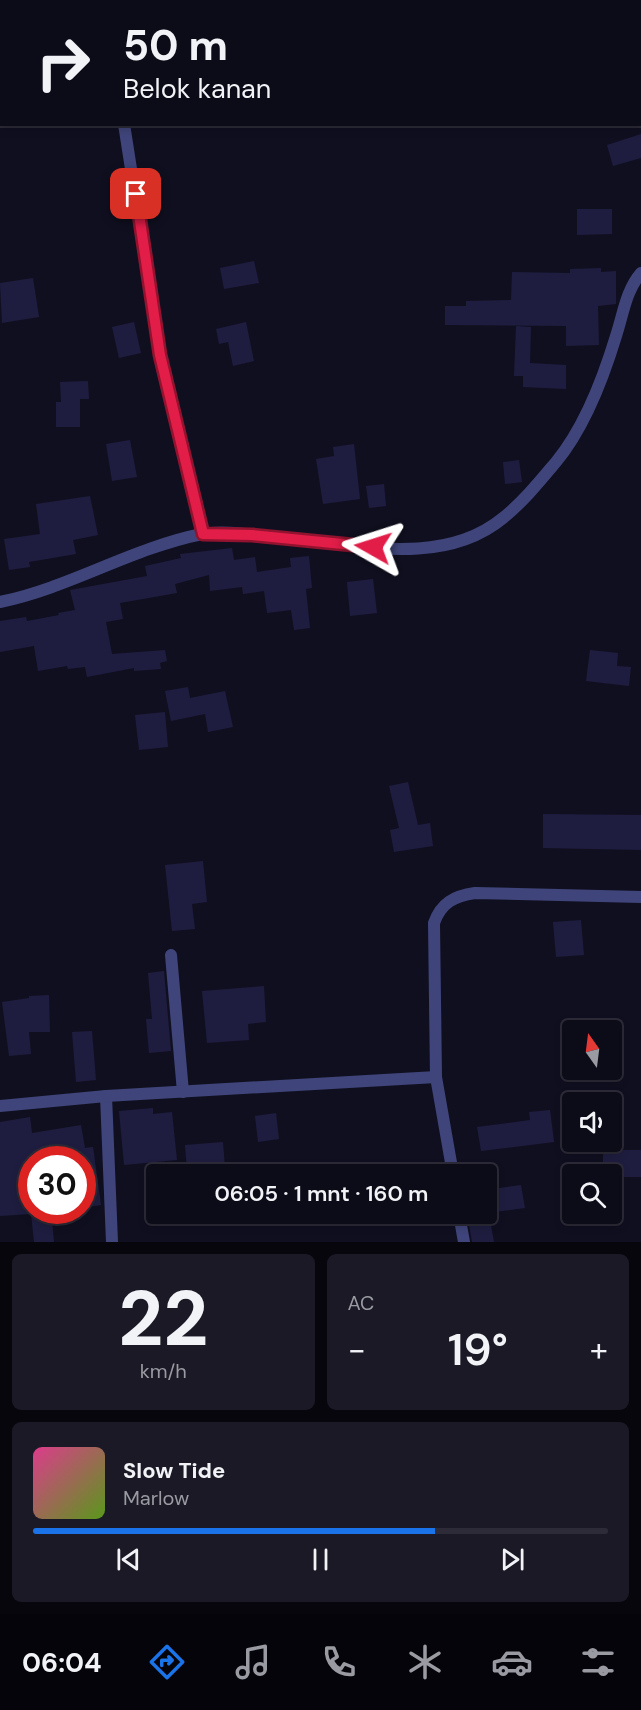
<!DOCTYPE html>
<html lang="id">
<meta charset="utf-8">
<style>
body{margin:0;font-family:"DM Sans",sans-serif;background:#1a1925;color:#f1f3f6;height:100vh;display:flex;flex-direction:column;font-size:22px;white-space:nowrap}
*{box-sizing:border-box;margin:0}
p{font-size:20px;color:#9a9ba2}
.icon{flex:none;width:33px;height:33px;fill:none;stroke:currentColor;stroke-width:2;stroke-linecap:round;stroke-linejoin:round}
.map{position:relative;height:1242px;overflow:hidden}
.side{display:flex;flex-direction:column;gap:12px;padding:12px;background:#07060d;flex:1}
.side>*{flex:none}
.top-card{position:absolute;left:0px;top:0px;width:642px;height:126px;box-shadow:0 3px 9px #0003,0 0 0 2px #2c2b37;background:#0c0b18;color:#f1f3f6;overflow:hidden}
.needle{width:39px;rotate:346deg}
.tools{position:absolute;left:562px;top:1020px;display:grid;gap:12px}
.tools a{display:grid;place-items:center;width:60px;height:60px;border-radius:6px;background:#0c0b18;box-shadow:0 3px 9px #0003,0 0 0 2px #2c2b37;font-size:30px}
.speed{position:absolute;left:18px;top:1146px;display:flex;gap:12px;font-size:30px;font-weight:700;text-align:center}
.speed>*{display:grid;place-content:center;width:78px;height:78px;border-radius:50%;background:#0c0b18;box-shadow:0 3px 9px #0003,0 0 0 2px #2c2b37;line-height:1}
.speed .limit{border:9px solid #d22;background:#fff;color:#111}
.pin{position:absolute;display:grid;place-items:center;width:51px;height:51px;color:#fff;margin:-26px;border-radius:12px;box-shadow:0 3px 9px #0006}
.me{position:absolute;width:66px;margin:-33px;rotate:276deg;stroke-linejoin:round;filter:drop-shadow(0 0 4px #0008)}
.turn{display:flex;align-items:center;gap:21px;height:126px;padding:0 24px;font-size:27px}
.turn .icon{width:78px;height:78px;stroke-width:2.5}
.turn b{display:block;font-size:42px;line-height:51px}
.big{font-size:45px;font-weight:600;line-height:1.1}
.side .tile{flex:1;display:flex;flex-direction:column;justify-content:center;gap:9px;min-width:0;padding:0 21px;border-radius:9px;background:#1a1925}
.side .dial{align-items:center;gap:0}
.dial b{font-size:78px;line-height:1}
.song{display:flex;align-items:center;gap:18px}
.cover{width:72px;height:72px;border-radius:9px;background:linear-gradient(135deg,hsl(330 70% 55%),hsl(90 70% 35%))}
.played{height:6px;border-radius:3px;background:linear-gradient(90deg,#1a73e8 70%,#2c2b37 70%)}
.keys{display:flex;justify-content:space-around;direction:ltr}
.heat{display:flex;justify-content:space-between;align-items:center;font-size:33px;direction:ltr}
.side .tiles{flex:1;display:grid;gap:12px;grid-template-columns:1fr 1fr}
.tile:last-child{grid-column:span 2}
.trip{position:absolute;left:146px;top:1164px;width:351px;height:60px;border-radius:6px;background:#0c0b18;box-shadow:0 3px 9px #0003,0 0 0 2px #2c2b37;font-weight:600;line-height:60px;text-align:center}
.menu{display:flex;height:96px;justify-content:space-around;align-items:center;background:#05040a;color:#9a9ba2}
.menu .icon{width:42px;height:42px}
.menu .selected{color:#1a73e8}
.menu b{font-size:27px;color:#f1f3f6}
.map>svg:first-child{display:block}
.building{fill:#1f1d3f}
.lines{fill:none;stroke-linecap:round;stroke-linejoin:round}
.minor{stroke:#3f457a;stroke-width:12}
.route-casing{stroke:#92132f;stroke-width:15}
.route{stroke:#e11d48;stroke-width:10}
</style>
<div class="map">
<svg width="641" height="1242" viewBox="0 0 641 1242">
<rect width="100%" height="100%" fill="#100f20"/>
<g class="building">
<polygon points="641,134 641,158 613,166 607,145"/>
<polygon points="577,209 612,209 612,234 577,235"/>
<polygon points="254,261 259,283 224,289 220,268"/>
<polygon points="601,268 601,272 616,271 616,304 598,306 599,345 566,346 566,326 445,325 445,306 466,306 466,301 511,300 512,272 570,273 570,269"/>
<polygon points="33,278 39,317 2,323 0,283"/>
<polygon points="134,322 141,353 119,358 112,327"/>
<polygon points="246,322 254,361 233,366 228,342 219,344 216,329"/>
<polygon points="516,326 531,327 530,363 566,365 566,389 523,387 523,376 514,376"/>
<polygon points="88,381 89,399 80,399 80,427 56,427 56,402 61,402 60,382"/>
<polygon points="130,440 137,477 112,481 106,444"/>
<polygon points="354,444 360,499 323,504 316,459 334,456 333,447"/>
<polygon points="519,460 522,482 505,484 503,462"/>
<polygon points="384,484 386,506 369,508 366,486"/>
<polygon points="90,496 98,535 73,540 76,554 29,562 30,567 9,570 4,539 40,534 36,504"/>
<polygon points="232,548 234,560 255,557 257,572 291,567 290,558 309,556 312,588 306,589 310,628 294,630 291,610 267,613 264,591 243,594 242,587 210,591 209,575 175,584 177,593 120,603 123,619 106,622 112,654 165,650 167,661 160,663 161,669 134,671 134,668 87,677 85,667 68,669 67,666 38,671 34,646 0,652 0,621 26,617 27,621 59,615 58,613 75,610 70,590 147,576 145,566 181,558 180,554"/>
<polygon points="373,579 377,613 350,616 347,582"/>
<polygon points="590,650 618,653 617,666 631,667 629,686 586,681"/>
<polygon points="188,687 190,698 225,691 233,727 208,732 205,714 171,721 165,691"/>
<polygon points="165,712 168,747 139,750 135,715"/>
<polygon points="408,782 418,825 430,823 433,846 394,852 390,830 399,828 389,786"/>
<polygon points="543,814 641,815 641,850 543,848"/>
<polygon points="203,861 207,902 192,904 195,929 172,931 165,865"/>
<polygon points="581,920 584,955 556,957 553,922"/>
<polygon points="164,971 171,1051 149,1053 146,1019 152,1019 148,973"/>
<polygon points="264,986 266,1022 248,1024 249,1040 207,1043 202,991"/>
<polygon points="49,995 50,1032 29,1032 31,1054 9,1056 2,1002 29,998 29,996"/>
<polygon points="92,1031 96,1080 76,1082 72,1032"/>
<polygon points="153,1108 153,1114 172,1112 177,1160 124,1165 119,1111"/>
<polygon points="550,1110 554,1142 481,1151 477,1127 530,1120 529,1112"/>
<polygon points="276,1113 279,1139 258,1142 255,1116"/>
<polygon points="30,1117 32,1133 81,1125 85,1148 93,1147 101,1205 82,1208 82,1156 32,1160 32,1210 51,1210 54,1242 34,1242 31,1214 0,1216 0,1122"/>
<polygon points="223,1142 225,1168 187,1171 185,1145"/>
<polygon points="603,1150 641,1150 641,1177 612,1177 612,1174 603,1174"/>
<polygon points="521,1185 525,1208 486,1213 486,1190"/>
<polygon points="467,1214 489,1214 494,1242 472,1242"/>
</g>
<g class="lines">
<g class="minor">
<polyline points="124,124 160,355 203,534"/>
<path d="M0,602C69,588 132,548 202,534C224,530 252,535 274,537C348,542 440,570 503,518C523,502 540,481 556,462C585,427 603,379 616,336C623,315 626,290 641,273"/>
<polyline points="171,955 183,1092"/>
<polyline points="106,1096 112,1242"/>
<polyline points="0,1106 106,1096 436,1077"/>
<path d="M453,1174L436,1077L434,923C441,903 454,896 475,893L641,897"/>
<polyline points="459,1214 464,1242"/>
</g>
</g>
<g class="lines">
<defs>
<polyline id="route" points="136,194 160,355 203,534 252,535 373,547"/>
</defs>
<use href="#route" class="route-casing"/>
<use href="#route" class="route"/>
</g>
</svg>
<div class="tools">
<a><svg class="needle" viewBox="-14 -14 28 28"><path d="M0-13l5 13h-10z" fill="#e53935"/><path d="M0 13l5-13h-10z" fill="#9a9ba2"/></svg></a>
<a><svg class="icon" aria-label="sound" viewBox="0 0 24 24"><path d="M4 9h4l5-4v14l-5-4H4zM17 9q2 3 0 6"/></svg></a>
<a><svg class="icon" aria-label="search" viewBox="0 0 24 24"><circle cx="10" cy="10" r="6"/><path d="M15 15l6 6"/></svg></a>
</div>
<div class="speed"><div class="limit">30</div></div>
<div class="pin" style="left:136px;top:194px;background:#d93025"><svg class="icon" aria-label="arrive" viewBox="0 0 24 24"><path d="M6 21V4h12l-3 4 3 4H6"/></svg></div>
<svg class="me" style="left:373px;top:547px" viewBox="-20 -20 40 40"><path d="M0-17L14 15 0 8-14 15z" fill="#e11d48" stroke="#fff" stroke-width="4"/></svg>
<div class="trip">06:05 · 1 mnt · 160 m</div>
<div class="top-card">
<div class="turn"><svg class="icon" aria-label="right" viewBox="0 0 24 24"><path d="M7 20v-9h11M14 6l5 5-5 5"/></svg><div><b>50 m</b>Belok kanan</div></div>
</div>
</div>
<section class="side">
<div class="tiles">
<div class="tile dial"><b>22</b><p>km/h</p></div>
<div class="tile"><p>AC</p>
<div class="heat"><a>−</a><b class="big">19°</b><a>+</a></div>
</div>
<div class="tile">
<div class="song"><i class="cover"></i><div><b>Slow Tide</b><p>Marlow</p></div></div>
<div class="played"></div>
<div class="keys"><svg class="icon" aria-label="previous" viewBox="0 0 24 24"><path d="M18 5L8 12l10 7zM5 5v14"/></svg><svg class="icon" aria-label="pause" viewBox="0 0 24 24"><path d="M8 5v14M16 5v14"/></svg><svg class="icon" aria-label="next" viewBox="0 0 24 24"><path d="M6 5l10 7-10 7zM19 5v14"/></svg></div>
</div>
</div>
</section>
<nav class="menu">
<b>06:04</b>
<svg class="icon selected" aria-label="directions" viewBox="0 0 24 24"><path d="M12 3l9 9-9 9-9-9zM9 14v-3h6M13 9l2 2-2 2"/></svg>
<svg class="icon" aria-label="music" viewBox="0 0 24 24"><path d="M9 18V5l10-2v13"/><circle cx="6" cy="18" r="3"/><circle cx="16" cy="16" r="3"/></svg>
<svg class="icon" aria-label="phone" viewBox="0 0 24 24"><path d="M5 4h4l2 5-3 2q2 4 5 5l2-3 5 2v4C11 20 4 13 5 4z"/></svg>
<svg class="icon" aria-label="climate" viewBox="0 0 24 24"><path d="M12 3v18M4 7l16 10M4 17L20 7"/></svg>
<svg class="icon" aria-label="car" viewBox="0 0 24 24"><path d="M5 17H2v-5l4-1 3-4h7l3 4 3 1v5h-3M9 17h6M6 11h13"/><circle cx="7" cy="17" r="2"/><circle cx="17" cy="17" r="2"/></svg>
<svg class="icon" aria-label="filters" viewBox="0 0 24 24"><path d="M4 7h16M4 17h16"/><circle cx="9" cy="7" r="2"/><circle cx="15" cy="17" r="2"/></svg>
</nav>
